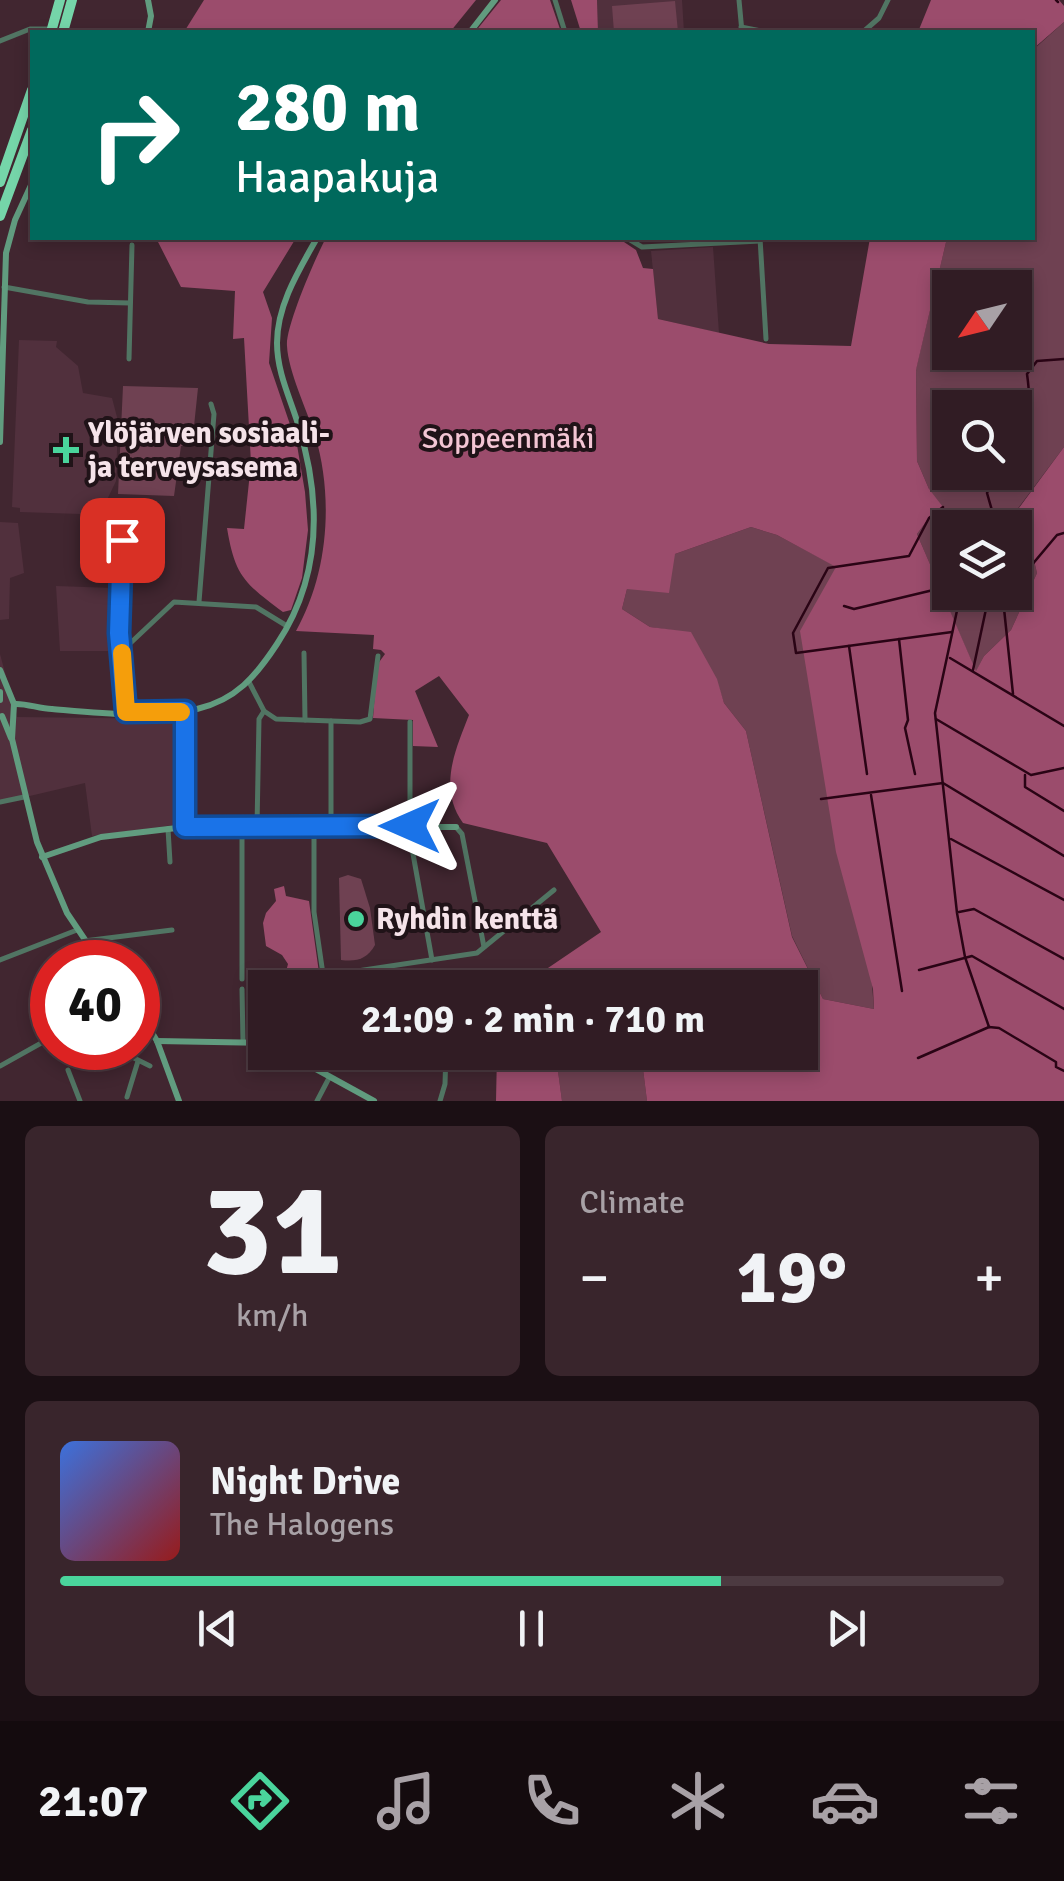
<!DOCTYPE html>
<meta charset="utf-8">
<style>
body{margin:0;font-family:Signika,sans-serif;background:#39252c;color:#f1f3f6;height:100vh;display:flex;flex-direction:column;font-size:38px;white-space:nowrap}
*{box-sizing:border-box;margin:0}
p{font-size:32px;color:#a8a1a6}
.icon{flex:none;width:55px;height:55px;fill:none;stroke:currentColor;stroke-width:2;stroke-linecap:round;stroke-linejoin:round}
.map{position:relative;height:1101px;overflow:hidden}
.sheet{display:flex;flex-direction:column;gap:25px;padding:25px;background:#1b0f14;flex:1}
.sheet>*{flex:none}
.guide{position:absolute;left:30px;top:30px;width:1005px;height:210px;border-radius:0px;box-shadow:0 5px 15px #0003,0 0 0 2px #4c3a41;background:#00695c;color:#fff;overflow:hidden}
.needle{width:65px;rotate:235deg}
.fabs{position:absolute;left:932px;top:270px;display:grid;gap:20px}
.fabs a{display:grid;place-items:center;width:100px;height:100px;border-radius:0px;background:#311c24;box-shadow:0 5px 15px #0003,0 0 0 2px #4c3a41;font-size:50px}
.speed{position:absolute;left:30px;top:940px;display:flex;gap:20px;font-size:50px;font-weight:700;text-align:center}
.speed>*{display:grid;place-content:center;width:130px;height:130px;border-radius:50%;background:#311c24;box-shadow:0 5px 15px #0003,0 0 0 2px #4c3a41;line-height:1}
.speed .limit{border:15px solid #d22;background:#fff;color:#111}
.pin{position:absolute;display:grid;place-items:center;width:85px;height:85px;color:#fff;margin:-42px;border-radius:20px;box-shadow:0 5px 15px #0006}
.me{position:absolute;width:110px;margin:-55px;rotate:270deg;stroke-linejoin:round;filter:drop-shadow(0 0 8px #0008)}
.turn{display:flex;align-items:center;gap:35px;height:210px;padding:0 40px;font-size:45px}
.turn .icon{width:130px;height:130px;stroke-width:2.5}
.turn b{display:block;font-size:70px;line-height:85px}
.big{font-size:75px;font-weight:700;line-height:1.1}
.sheet .tile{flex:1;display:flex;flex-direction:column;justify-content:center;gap:15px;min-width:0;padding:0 35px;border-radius:15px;background:#39252c}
.sheet .dial{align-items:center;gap:0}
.dial b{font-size:130px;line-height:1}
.song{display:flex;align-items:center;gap:30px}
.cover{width:120px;height:120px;border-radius:15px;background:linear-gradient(135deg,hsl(220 70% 55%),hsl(0 70% 35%))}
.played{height:10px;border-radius:5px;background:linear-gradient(90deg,#4ad49c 70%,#4c3a41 70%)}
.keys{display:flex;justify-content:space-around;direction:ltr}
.heat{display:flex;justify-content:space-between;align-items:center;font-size:55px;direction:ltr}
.sheet .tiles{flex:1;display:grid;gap:25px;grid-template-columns:1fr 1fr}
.tile:last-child{grid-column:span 2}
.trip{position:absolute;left:248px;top:970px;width:570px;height:100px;border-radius:0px;background:#311c24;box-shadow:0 5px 15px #0003,0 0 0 2px #4c3a41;font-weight:700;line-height:100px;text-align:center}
.tab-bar{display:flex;height:160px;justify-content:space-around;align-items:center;background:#140b0e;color:#a8a1a6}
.tab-bar .icon{width:70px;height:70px}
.tab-bar .selected{color:#4ad49c}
.tab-bar b{font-size:45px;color:#f1f3f6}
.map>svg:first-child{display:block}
.built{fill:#51303d}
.green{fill:#6f4152;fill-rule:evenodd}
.forest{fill:#9b4c6c;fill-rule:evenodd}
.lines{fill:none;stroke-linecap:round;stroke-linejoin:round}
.stream{stroke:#2a0415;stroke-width:2.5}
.street{stroke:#517563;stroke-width:5}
.secondary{stroke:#619c7f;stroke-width:6}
.highway{stroke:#75d5a9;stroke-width:10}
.route-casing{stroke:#114b97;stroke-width:25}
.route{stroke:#1a73e8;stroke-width:18}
.slow{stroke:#f59e0b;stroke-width:18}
.poi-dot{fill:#4ad49c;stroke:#201318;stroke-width:4}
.labels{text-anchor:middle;stroke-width:8;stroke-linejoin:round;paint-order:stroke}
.poi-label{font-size:30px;font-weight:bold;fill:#f5e3e9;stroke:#201318;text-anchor:start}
.park-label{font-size:30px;fill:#f3c5d4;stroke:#201318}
</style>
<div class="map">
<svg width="1064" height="1101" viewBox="0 0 1064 1101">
<rect width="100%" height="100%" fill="#412630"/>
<g class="built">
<polygon points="597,0 682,0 684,32 598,32"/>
<polygon points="713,247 719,333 658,319 651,251"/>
<polygon points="19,340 57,341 56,347 78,366 83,393 112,398 118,421 116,481 106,502 97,509 80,514 20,512 20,508 12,507"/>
<polygon points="0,522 18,523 24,573 10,578 9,619 0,620"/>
<polygon points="56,586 114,588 113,631 116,651 60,651"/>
<polygon points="0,654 17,717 179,719 181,824 92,836 85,783 0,803"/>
</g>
<g class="green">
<polygon points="675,1 678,32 614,32 612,6"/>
<path d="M1064,22V447L1016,511L1024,519L1037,573L1011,630L984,656L976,672L917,534L929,518V489L917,461L916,369L947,238H1032L1033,50ZM950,288H1015V352H950ZM950,408H1015V472H950ZM950,528H1015V592H950Z"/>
<polygon points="123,386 198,388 192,445 181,446 174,496 118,494"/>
<polygon points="751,527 777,535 837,567 874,1009 823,999 792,936 746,731 724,703 716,679 691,633 650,627 622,609 627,589 675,554"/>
<path d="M348,875L361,879L370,908L375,945C367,959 357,962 341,960L339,878Z"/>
<polygon points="576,1053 641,1053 647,1101 562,1101 558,1071"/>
</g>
<g class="forest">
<polygon points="204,0 476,0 450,32 184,32"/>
<polygon points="501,0 550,0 561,32 475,32"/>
<polygon points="571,0 597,0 598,32 581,32"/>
<polygon points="931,0 1059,0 1064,6 1064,22 1033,49 1032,32 918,32"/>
<path d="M156,238H296L263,292L272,318L269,363L297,445L305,492L308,530L302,578L291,610L283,612C244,583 235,576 227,528L244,529L251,463L244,338L233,339L235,291L181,287Z"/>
<path d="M326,238H618L636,250L643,268L653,269L658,319L769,344L851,346L870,238H947L916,370L917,461L929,489L943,507L929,518L917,534L976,671L984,656L1011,630L1037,573L1024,519L1016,512L1064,447V1101H647L641,1053L800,1052V988L520,987L601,932L547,843L463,823C438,788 455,751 469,715L439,676L415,691L438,747L413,746V720L373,718L377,665L385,654L381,650L373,649L374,635L296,631C328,574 334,499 315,435C307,411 288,370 287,346C285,328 316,256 326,238ZM751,527L777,535L836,567L800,631L836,852L873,989L874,1009L823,999L792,937L746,731L724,703L717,679L691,632L650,627L622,609L627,589L669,593L675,554Z"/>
<polygon points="284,886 286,896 309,901 321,987 282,987 288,964 282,955 266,946 263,923 266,913 276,901 274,889"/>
<polygon points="497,1053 576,1053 558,1071 562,1101 496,1101"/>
</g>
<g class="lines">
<g class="stream">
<polyline points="1056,0 1058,2"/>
<path d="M1015,431C1032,416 1030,395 1027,374L1037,361L1064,359"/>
<polyline points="991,472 993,480 987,493 997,528"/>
<polyline points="943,507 929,518 909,556 828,568 793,633 796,653 952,632"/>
<polyline points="971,518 972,528"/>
<polyline points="1015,585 1057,535 1064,533"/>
<polyline points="961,592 935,713 957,913 965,957 989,1027"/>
<polyline points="990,592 1003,599 1013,694"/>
<polyline points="844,606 854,609 950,586"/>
<polyline points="899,639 908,720 905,728 915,774"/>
<polyline points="849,646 867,774"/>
<polyline points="950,658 1064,726"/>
<polyline points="973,670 989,595"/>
<polyline points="936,719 1031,775 1064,768"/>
<polyline points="1025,775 1025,787 1064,811"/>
<polyline points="871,795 902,991"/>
<polyline points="821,799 943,783 1064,856"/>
<polyline points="951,839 1064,900"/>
<polyline points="959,912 974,909 1064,959"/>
<polyline points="919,970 972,956 1064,1009"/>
<polyline points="918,1058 989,1027 999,1028 1056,1062 1056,1067 1064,1071"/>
</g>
<g class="street">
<polyline points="555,0 565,32"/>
<polyline points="739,0 742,32"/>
<polyline points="741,27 766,32"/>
<polyline points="863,32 879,18 888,0"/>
<polyline points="0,41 30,29 47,29"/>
<polyline points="627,238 642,247 760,241"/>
<polyline points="760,238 766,339"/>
<polyline points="4,287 88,302 130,303"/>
<polyline points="129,359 132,245"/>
<polyline points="199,602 214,414 211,404"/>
<polyline points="122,651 119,633 122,540"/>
<polyline points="304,653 305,720"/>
<polyline points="249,682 264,711 259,719 257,827"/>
<polyline points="185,711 185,827"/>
<polyline points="264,711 276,719 360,722 370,719 378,656"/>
<polyline points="126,712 122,651 174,602 256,607 287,626"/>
<polyline points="331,721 331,827"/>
<polyline points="410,722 410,837 432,960"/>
<polyline points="0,802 24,797"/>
<polyline points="314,827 314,912 325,988"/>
<polyline points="456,827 462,834 484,947"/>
<polyline points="168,829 170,862"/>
<polyline points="84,941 172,930"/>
<polyline points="0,960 77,930"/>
<polyline points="324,976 477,953 554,890"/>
<polyline points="242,979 242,827"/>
<polyline points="242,989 243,1041"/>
<polyline points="114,1048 150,1066"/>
<polyline points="0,1066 52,1037"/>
<polyline points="68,1070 80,1101"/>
<polyline points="127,1097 138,1061"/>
<polyline points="317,1101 329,1078"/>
<polyline points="440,1101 445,1084 446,1052"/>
</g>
<g class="secondary">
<polyline points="148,32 151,16 148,0"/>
<polyline points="470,32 495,0"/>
<polyline points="0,442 6,253 15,220 32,183"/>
<polyline points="0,670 14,704 12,739 37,842 67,913 100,962"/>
<polyline points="0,692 0,700"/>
<path d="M14,704C27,703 39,709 52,709C98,713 151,719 197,709C236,700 256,676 277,644C322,576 322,501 298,424C290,398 277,372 277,343C277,305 299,270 317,238"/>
<polyline points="2,716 11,738"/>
<polyline points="42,857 101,837 185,827 456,827"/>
<polyline points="138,1009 157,1041 179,1101"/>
<polyline points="157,1041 265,1043"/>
<polyline points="285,1052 374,1101"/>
</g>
<g class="highway">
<polyline points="51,32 60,0"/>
<polyline points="63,32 72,0"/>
<polyline points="0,182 32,90"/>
<polyline points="0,216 32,130"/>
</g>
</g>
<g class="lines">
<defs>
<polyline id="route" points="122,540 119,633 126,712 185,711 185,827 410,826"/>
</defs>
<use href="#route" class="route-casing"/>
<use href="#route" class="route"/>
<polyline class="slow" points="122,653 126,712 181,712"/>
</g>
<g class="poi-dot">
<path d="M61 435h10v10h10v10h-10v10h-10v-10h-10v-10h10z"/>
<circle cx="356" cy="919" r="10"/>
</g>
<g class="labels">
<g class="poi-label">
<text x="88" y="443">Ylöjärven sosiaali-<tspan x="88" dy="34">ja terveysasema</tspan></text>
<text x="376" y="929">Ryhdin kenttä</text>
</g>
<g class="park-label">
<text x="508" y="448">Soppeenmäki</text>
</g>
</g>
</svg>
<div class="fabs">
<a><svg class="needle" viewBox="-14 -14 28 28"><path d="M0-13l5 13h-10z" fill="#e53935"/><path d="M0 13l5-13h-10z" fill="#a8a1a6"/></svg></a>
<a><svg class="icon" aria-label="search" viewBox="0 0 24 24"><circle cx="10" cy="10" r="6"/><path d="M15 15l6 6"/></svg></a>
<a><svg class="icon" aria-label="layers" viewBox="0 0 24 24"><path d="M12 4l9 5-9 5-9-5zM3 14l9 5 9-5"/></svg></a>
</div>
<div class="speed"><div class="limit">40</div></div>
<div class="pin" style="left:122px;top:540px;background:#d93025"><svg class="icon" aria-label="arrive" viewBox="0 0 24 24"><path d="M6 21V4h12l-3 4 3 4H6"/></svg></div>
<svg class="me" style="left:410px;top:826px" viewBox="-20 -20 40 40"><path d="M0-17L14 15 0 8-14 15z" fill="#1a73e8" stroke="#fff" stroke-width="4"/></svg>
<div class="trip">21:09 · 2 min · 710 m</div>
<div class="guide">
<div class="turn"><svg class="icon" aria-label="right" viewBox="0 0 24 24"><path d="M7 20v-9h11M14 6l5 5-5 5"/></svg><div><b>280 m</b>Haapakuja</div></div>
</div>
</div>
<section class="sheet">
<div class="tiles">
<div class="tile dial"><b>31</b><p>km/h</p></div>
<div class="tile"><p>Climate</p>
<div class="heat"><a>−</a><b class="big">19°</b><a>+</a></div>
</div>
<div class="tile">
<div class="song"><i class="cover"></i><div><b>Night Drive</b><p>The Halogens</p></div></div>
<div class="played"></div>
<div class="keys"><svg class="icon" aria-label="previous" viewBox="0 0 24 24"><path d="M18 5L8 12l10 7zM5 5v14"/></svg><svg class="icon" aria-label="pause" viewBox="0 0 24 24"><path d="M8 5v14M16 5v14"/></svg><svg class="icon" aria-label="next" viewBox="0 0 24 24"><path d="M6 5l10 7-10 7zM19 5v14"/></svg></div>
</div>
</div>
</section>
<nav class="tab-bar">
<b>21:07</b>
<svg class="icon selected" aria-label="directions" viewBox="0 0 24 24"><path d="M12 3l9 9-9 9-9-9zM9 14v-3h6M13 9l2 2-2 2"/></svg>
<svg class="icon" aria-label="music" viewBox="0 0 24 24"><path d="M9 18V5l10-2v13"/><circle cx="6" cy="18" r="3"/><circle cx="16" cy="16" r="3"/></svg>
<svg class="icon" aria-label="phone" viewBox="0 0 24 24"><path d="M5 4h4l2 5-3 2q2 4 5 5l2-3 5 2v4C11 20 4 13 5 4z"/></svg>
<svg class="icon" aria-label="climate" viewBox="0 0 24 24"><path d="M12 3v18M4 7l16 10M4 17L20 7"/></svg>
<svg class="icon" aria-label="car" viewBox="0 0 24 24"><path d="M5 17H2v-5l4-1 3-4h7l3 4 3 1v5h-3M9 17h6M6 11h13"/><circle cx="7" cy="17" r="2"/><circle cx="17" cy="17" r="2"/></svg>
<svg class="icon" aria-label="filters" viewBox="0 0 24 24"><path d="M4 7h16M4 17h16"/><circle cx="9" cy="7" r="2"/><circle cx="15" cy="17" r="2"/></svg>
</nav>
